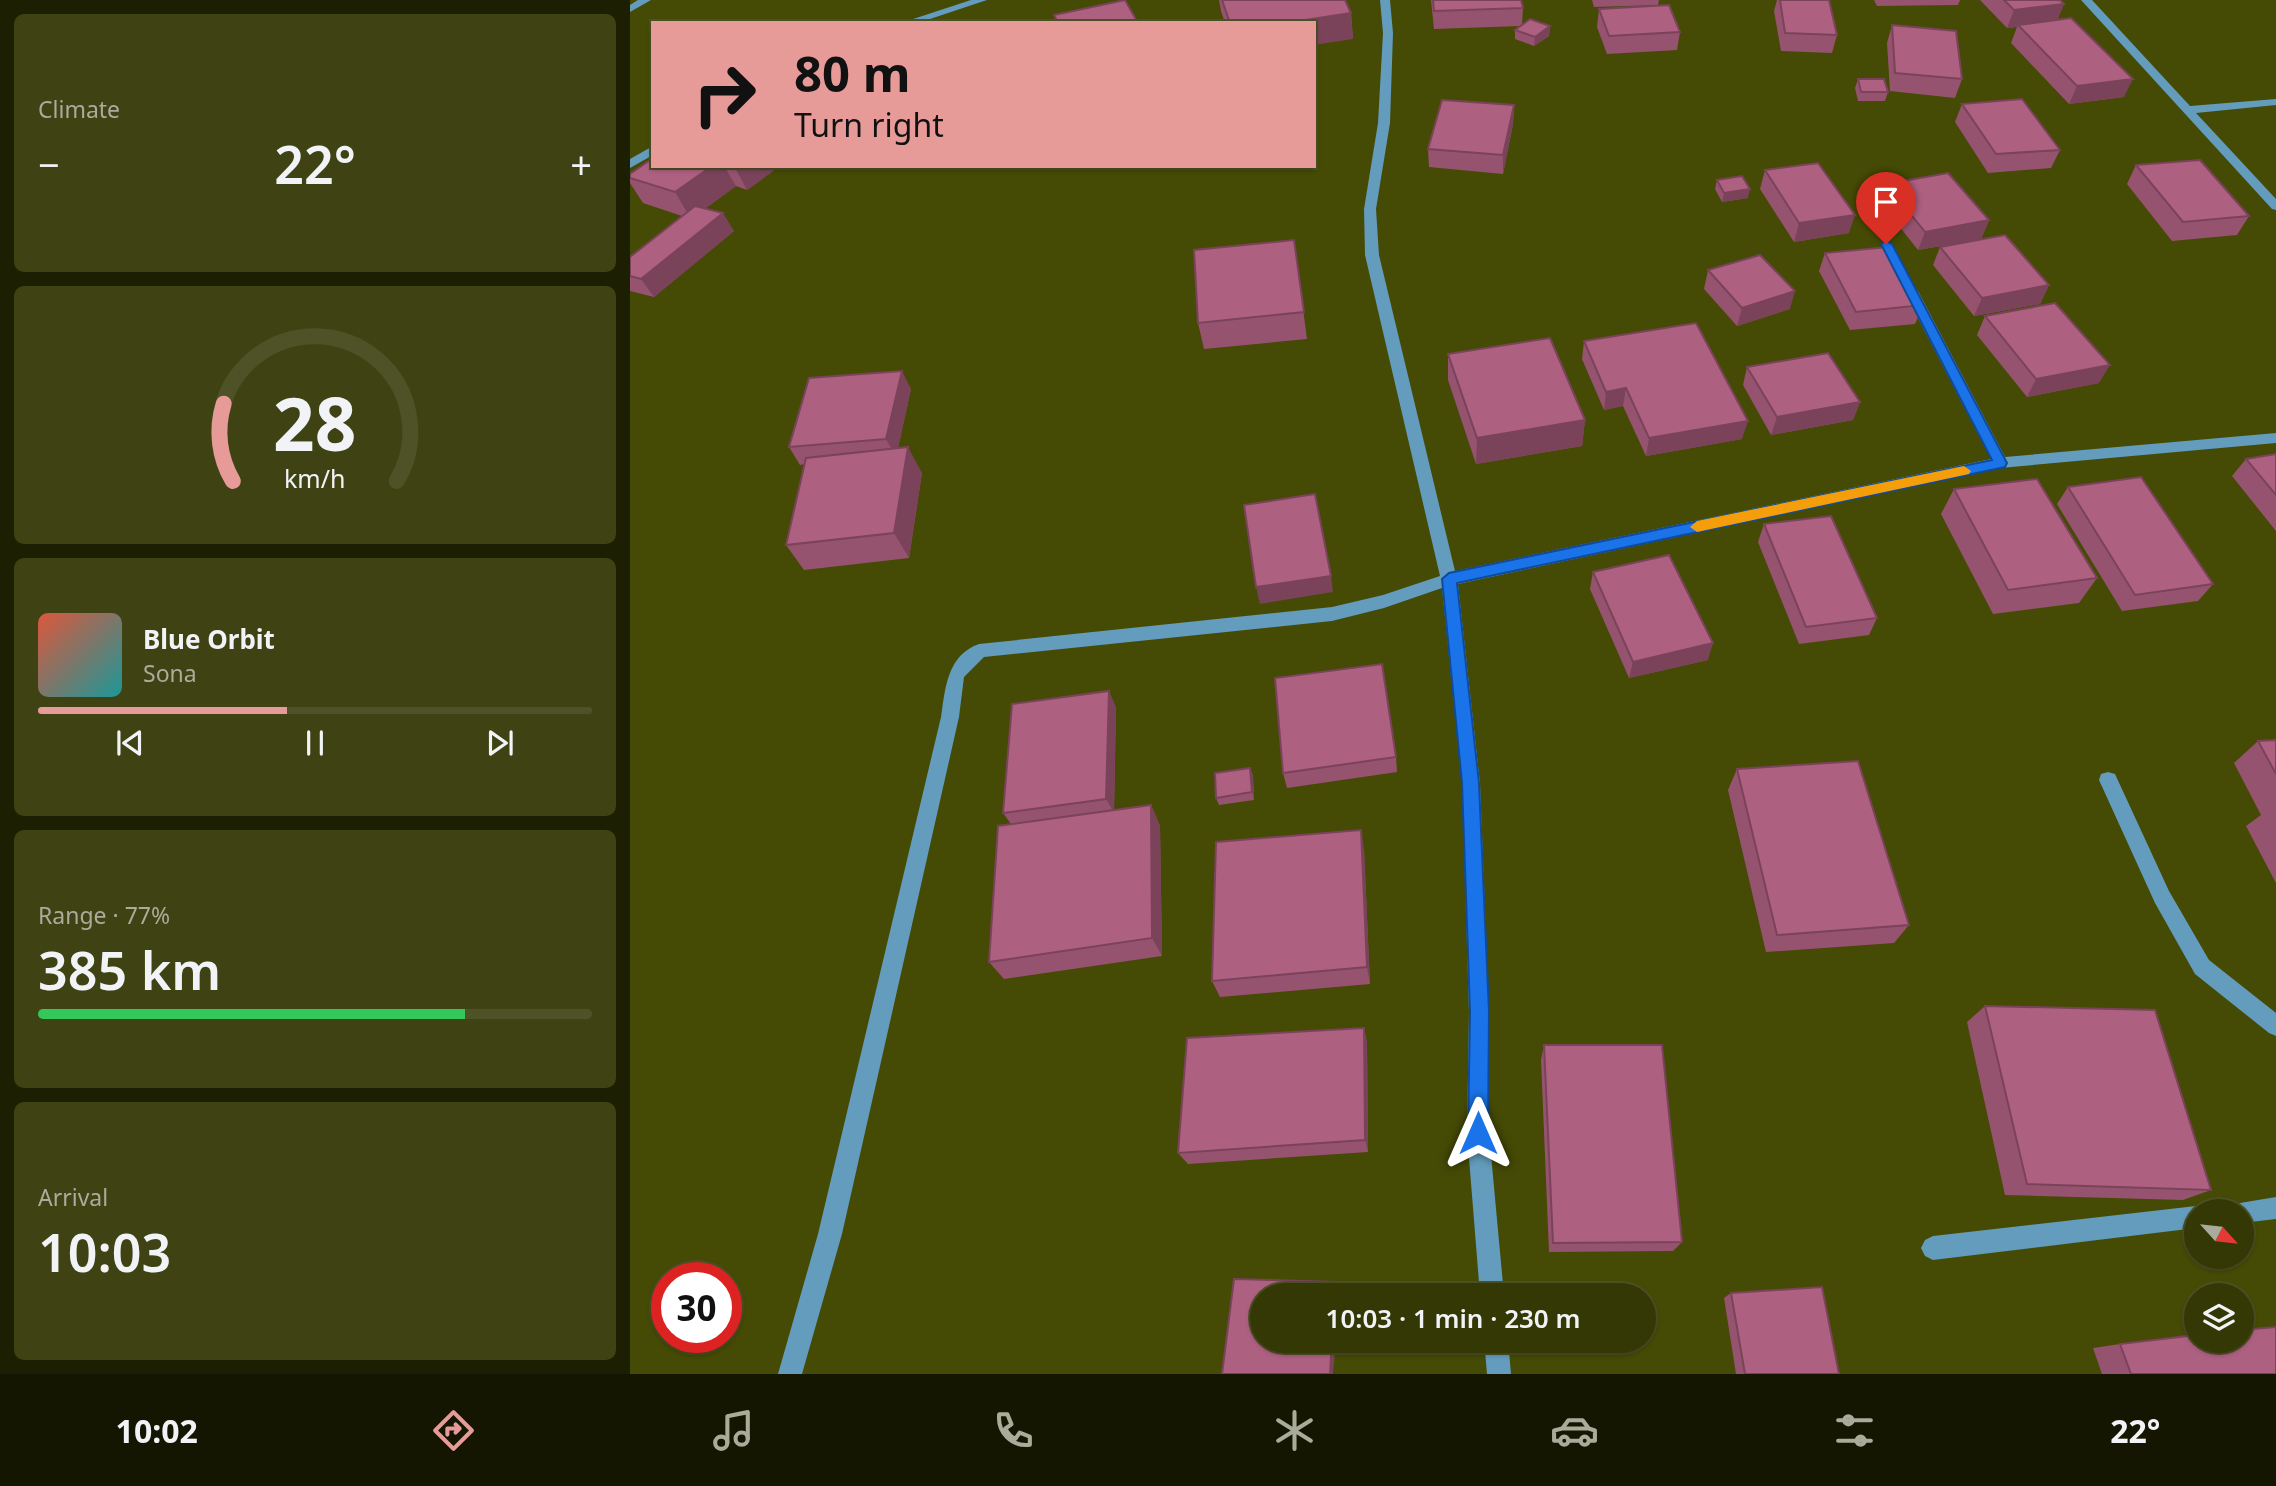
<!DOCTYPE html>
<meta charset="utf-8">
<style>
body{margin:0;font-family:"Noto Sans",sans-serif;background:#3f4313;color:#f1f3f6;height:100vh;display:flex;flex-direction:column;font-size:26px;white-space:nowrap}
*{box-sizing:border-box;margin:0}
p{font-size:23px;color:#a9ac9a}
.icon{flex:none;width:38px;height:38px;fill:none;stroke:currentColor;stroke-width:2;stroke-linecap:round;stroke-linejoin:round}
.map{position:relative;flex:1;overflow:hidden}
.sheet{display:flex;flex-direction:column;gap:14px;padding:14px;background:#1d1f02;width:630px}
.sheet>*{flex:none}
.banner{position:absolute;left:21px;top:21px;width:665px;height:147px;border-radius:0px;box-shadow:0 2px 5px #0004,0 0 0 2px #4e5226;background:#e69b98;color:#111;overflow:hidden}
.needle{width:46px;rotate:117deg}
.fabs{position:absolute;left:1554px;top:1199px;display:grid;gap:14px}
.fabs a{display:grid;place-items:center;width:70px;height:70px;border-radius:50%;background:#343804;box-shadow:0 2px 5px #0004,0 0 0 2px #4e5226;font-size:35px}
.speed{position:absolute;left:21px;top:1262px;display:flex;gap:14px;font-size:35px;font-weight:700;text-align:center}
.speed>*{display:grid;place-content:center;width:91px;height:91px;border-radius:50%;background:#343804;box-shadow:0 2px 5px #0004,0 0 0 2px #4e5226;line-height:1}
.speed .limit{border:10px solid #d22;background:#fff;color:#111}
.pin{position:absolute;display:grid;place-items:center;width:60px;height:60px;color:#fff;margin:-72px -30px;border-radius:50% 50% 50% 0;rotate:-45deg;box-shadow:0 0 7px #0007}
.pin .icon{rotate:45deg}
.me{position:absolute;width:77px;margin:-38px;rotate:0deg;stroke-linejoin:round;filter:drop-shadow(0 0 5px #0008)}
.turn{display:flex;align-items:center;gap:24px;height:147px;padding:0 28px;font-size:32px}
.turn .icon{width:91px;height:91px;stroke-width:2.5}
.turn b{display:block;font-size:49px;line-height:60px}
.big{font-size:52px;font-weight:600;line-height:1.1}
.sheet .card{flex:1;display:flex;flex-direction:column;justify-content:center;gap:10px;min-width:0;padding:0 24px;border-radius:10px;background:#3f4313}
.sheet .dial{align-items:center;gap:0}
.dial svg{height:182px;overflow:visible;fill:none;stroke:#4e5226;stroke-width:7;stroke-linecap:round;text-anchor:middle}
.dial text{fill:#f1f3f6;stroke:none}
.song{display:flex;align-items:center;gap:21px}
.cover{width:84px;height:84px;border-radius:10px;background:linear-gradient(135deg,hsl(10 70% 55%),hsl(180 70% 35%))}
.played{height:7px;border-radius:4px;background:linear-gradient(90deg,#e69b98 45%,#4e5226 45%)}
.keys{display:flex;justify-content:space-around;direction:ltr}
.heat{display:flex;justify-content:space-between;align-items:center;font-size:38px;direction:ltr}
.charge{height:10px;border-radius:5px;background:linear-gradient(90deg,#34c759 77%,#4e5226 0)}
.trip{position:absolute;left:620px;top:1283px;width:406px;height:70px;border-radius:35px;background:#343804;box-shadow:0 2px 5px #0004,0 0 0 2px #4e5226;font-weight:600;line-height:70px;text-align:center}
.tabs{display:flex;height:112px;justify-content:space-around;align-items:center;background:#151602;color:#a9ac9a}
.tabs .icon{width:49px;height:49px}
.tabs .active{color:#e69b98}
.tabs b{font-size:32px;color:#f1f3f6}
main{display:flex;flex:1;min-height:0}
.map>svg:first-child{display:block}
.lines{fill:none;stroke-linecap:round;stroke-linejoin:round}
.minor{fill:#639cbc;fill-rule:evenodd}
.wall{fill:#96536f}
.shaded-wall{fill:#7a435a}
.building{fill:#ae6081;stroke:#7a435a;stroke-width:2}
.route{fill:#1a73e8;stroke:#114b97;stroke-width:2}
.slow{fill:#f59e0b}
</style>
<main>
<section class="sheet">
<div class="card"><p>Climate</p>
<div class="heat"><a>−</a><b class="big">22°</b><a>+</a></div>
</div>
<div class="card dial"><svg viewBox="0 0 100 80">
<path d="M14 69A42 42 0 1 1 86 69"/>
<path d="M14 69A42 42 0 0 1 10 35" stroke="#e69b98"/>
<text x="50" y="56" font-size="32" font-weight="700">28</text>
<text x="50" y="72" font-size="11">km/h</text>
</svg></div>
<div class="card">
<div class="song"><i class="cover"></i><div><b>Blue Orbit</b><p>Sona</p></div></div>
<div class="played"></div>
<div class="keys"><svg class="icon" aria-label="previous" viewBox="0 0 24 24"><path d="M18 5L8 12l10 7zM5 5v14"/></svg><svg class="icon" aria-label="pause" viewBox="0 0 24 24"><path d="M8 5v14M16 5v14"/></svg><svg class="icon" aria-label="next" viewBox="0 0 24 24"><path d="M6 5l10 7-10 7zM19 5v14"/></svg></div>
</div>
<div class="card"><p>Range · 77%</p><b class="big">385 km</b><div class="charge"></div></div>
<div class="card"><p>Arrival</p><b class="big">10:03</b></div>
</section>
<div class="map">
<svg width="1646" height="1374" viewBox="0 0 1646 1374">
<rect width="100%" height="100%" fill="#454a05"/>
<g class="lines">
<g class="minor">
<polygon points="8,0 21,0 0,12 0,5"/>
<polygon points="341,0 357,0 288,23 271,23"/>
<path d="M750,0H760L763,33L760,123L746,209L749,255L825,571L1361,459L1274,291L1281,287L1288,291L1375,457L1646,433V443L1370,468L828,584L850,783L859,1012V1133L874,1295H850L837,1133L839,1012L832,783L812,588L754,608L702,621L354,657L334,677L329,717L212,1234L172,1374H148L188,1234L311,717C315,689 317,655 349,644L702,607L753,595L810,576L735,255L734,209L748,123L753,33Z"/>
<polygon points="1451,0 1462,0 1560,106 1646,99 1646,105 1566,113 1646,199 1646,210 1642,209"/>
<polygon points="23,146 23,155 0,168 0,159"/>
<polygon points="1478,772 1485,774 1539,891 1579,960 1646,1013 1646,1036 1639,1033 1565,974 1525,903 1469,780 1471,774"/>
<polygon points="1646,1197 1646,1219 1612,1223 1612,1211 1601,1211 1604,1204"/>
<polygon points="1566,1206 1575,1211 1566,1211 1566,1228 1303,1260 1295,1256 1291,1248 1295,1240 1303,1236"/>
<polygon points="854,1340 878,1340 881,1374 857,1374"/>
</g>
</g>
<g class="wall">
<polygon points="589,0 715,0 721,13 723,39 684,23 595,23 591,11"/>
<polygon points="801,0 891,0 893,8 892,25 920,26 919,36 904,46 885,39 885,30 890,26 804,29"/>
<polygon points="962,0 1029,0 1028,5 964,7"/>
<polygon points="1147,0 1199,0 1207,35 1202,53 1151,51 1144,11"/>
<polygon points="1244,0 1330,0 1328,5 1247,6"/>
<polygon points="1350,0 1430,0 1428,20 1494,97 1439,104 1381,43 1387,27 1377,28"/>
<polygon points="969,9 1050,32 1047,50 977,54 967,27"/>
<polygon points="1262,25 1332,79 1325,98 1260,91 1257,43"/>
<polygon points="1228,79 1258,92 1255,101 1228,101 1225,88"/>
<polygon points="1332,104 1430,150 1421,168 1358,173 1325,122"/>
<polygon points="884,105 883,124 873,174 799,167 798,149"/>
<polygon points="1506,165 1619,216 1607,235 1542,241 1497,184"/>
<polygon points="23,166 150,166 117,190 106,186 76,208 104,231 24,297 0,291 0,257 52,216 13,203 0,183 0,174"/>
<polygon points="1135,170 1219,233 1164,242 1130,189"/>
<polygon points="1087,180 1118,198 1092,202 1085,189"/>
<polygon points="1256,184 1359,220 1351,239 1288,250 1250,202"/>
<polygon points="664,240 677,339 574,349 568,323"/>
<polygon points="1310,247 1419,285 1410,304 1344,316 1303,265"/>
<polygon points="1195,253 1293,305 1285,324 1220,330 1189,271"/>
<polygon points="1078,270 1160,309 1107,326 1074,289"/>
<polygon points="1355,316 1469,383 1397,397 1347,335"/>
<polygon points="954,341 1112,439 1016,456 993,406 974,410 952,359"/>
<polygon points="818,354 955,420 952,446 846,464 818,380"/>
<polygon points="1117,367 1230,402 1223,420 1141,435 1113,385"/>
<polygon points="281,389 268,448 292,473 279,558 174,570 156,545 175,464 170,465 159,447"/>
<polygon points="1646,454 1646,531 1602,476 1616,459"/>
<polygon points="1438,487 1583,584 1568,601 1492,611 1427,504"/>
<polygon points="1324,489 1467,578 1449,603 1363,614 1311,514"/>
<polygon points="1134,524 1247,618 1239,635 1169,644 1128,542"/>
<polygon points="963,572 1078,660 999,678 960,589"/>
<polygon points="486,707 484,810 521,805 530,826 532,956 374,979 359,962 381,824 373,813"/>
<polygon points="1646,740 1646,883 1616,826 1631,815 1604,763 1628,741"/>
<polygon points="766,757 767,772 657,788 653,773"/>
<polygon points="620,768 623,776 624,800 589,805 586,798"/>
<polygon points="1107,769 1279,925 1264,943 1136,952 1098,790"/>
<polygon points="734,850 740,984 590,997 582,981"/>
<polygon points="1355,1006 1581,1190 1553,1200 1375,1195 1337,1022"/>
<polygon points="734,1028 737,1043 738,1152 558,1164 548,1153"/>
<polygon points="914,1045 1052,1242 1043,1251 919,1252 911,1060"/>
<polygon points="1101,1293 1209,1374 1106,1374 1094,1298"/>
<polygon points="1490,1344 1646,1374 1472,1374 1463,1348"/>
</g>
<g class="shaded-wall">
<polygon points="1434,4 1427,22 1388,25 1387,27 1377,28 1384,10"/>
<polygon points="721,13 723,39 684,45 684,23 656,23"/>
<polygon points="920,26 919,36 904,46 905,37"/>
<polygon points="1503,79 1494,97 1439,104 1447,86"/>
<polygon points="884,105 883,124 873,174 873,155"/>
<polygon points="82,166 94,166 106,186 61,219 45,192"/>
<polygon points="104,166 150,166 117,190"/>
<polygon points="1120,189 1118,198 1092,202 1094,193"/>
<polygon points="93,213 104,231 24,297 11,279"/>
<polygon points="1225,215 1219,233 1164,242 1169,223"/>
<polygon points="1359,220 1351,239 1288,250 1295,232"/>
<polygon points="1419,285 1410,304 1344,316 1352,298"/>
<polygon points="1165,291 1160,309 1107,326 1112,308"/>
<polygon points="1480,365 1469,383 1397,397 1406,379"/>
<polygon points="272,371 281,389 266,457 256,439"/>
<polygon points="996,388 993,406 974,410 976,392"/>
<polygon points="1230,402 1223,420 1141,435 1147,417"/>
<polygon points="955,420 952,446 846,464 847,438"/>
<polygon points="1118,421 1112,439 1016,456 1019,438"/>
<polygon points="278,447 292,473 279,558 264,533"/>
<polygon points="701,576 703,592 630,604 626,587"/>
<polygon points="1083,643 1078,660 999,678 1003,662"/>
<polygon points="479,691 486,707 484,813 476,799"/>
<polygon points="620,768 623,776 624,800 622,792"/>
<polygon points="521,805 530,826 532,956 522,938"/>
<polygon points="731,830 734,850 740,984 737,967"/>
<polygon points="734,1028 737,1043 738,1152 735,1140"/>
<polygon points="707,1282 710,1287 709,1295 706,1295"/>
<polygon points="702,1340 706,1340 703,1374 700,1374"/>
</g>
<g class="building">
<polygon points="495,0 508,23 428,23 424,15"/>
<polygon points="592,0 715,0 721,13 656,23 600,23"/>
<polygon points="803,0 891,0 893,8 804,11"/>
<polygon points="1150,0 1199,0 1207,35 1155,33"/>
<polygon points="1374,0 1430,0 1434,4 1384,10"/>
<polygon points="1039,5 1050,32 979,36 969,9"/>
<polygon points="1441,18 1503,79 1447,86 1388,25"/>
<polygon points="900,19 920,26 905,37 885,30"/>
<polygon points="1262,25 1326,31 1332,79 1265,73"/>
<polygon points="1228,79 1254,79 1258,92 1231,92"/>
<polygon points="1392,99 1430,150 1366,154 1332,104"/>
<polygon points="812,100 884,105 873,155 798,149"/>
<polygon points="23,158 23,166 82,166 45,192 0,178 0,174"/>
<polygon points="1570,160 1619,216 1553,222 1506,165"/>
<polygon points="1188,163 1225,215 1169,223 1135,170"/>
<polygon points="1318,173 1359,220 1295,232 1256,184"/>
<polygon points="1112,176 1120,189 1094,193 1087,180"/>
<polygon points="65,206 93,213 11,279 0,276 0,257"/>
<polygon points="1375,235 1419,285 1352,298 1310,247"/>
<polygon points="664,240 674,312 568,323 564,250"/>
<polygon points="1258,247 1293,305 1226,312 1195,253"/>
<polygon points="1130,255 1165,291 1112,308 1078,270"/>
<polygon points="1425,303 1480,365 1406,379 1355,316"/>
<polygon points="1066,323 1118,421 1019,438 996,388 976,392 954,341"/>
<polygon points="920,338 955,420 847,438 818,354"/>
<polygon points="1198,353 1230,402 1147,417 1117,367"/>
<polygon points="272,371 256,439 159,447 179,378"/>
<polygon points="278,447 264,533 156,545 176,458"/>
<polygon points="1646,454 1646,495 1616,459"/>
<polygon points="1511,477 1583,584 1505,595 1438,487"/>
<polygon points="1407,479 1467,578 1378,590 1324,489"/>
<polygon points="685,494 701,576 626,587 614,505"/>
<polygon points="1201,516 1247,618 1176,627 1134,524"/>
<polygon points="1039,555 1083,643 1003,662 963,572"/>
<polygon points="752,664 766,757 653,773 645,678"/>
<polygon points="479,691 476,799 373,813 382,704"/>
<polygon points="1646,740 1646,774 1628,741"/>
<polygon points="1228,761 1279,925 1147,935 1107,769"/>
<polygon points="620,768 622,792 586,798 585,773"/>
<polygon points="521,805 522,938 359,962 368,826"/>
<polygon points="731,830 737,967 582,981 586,842"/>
<polygon points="1355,1006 1525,1010 1581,1190 1397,1184"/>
<polygon points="734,1028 735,1140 548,1153 557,1038"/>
<polygon points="914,1045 1032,1045 1052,1242 923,1243"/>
<polygon points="604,1279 707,1282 706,1295 632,1295 632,1340 702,1340 700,1374 592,1374"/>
<polygon points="1192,1287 1209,1374 1115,1374 1101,1293"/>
<polygon points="1646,1327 1646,1374 1501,1374 1490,1344 1566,1335 1566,1340 1612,1340 1612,1330"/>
</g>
<polygon class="route" points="1256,241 1262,244 1377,463 1375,467 827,583 849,783 859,1012 858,1133 855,1140 848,1143 841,1140 838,1133 840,1012 832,783 812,579 819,573 1362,460 1251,244"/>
<polygon class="slow" points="1334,466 1341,471 1339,474 1067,532 1060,527 1067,521"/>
</svg>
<div class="fabs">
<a><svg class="needle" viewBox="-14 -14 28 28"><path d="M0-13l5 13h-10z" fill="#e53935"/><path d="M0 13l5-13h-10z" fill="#a9ac9a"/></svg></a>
<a><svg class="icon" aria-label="layers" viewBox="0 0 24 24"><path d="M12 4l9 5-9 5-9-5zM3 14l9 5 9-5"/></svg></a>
</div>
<div class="speed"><div class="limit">30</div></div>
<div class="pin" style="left:1256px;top:244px;background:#d93025"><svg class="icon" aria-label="arrive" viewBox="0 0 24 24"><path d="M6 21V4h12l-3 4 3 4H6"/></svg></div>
<svg class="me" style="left:848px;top:1133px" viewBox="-20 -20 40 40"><path d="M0-17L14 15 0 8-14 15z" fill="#1a73e8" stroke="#fff" stroke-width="4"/></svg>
<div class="trip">10:03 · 1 min · 230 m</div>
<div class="banner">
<div class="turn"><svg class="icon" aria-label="right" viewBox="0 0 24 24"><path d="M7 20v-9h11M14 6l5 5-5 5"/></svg><div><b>80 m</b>Turn right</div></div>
</div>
</div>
</main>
<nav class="tabs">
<b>10:02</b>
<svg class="icon active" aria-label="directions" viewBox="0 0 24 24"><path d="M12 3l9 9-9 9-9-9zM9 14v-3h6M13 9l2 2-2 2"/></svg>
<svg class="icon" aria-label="music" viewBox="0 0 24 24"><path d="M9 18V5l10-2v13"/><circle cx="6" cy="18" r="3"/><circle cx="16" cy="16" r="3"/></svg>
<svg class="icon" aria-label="phone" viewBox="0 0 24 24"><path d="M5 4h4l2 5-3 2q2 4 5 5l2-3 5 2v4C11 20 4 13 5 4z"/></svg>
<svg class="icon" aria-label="climate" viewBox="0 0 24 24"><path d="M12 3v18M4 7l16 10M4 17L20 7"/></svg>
<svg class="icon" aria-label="car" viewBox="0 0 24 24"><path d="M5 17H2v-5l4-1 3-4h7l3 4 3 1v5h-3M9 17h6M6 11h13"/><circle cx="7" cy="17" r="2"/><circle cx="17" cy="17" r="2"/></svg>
<svg class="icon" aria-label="filters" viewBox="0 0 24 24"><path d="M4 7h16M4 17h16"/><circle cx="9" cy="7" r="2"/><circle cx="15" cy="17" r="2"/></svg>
<b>22°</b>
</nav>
